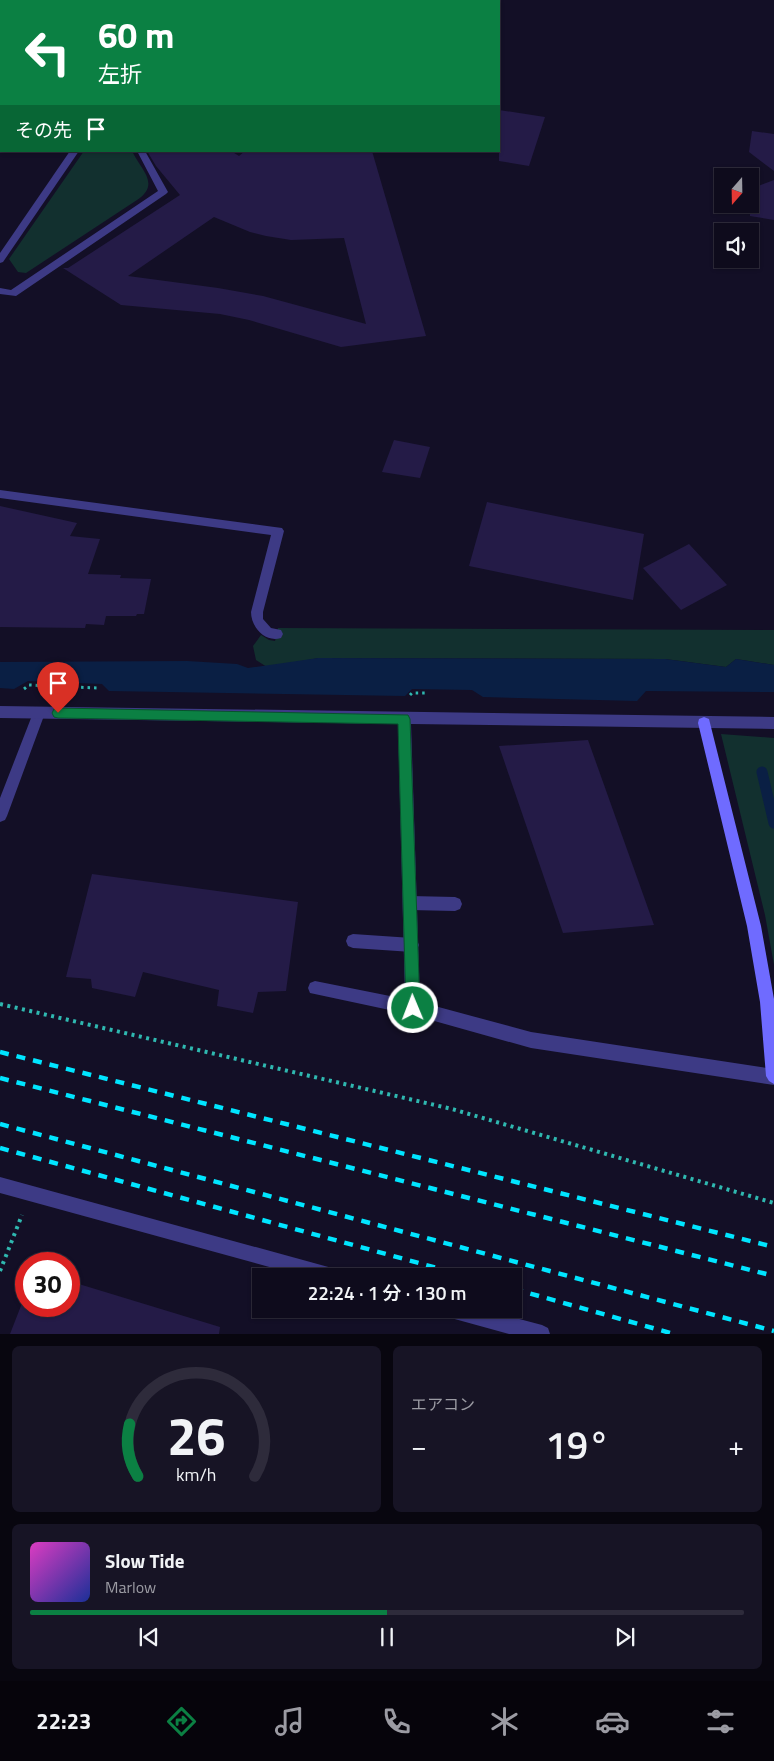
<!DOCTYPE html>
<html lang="ja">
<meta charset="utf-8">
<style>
body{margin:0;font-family:"Titillium Web","Noto Sans JP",sans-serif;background:#171425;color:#f1f3f6;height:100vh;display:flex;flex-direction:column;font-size:19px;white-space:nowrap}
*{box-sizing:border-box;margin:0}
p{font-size:16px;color:#9b9ba3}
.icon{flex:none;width:28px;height:28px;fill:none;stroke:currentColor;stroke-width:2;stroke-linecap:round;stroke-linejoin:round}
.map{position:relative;height:1334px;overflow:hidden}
.drawer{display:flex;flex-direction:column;gap:12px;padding:12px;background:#08060f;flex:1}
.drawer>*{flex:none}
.banner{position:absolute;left:0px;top:0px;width:500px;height:152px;box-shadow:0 1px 4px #0004,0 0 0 1px #2e2b3b;background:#0b8043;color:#fff;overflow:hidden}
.needle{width:32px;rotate:200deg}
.buttons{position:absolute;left:714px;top:168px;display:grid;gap:10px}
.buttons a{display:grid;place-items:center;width:45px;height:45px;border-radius:0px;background:#0e0b1c;box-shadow:0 1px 4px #0004,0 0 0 1px #2e2b3b;font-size:25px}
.speed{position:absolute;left:15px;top:1252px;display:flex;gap:10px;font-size:25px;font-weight:700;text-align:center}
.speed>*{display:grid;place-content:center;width:65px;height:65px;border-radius:50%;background:#0e0b1c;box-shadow:0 1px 4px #0004,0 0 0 1px #2e2b3b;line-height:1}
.speed .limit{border:8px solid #d22;background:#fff;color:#111}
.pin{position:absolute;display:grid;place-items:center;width:42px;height:42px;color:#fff;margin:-51px -21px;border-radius:50% 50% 50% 0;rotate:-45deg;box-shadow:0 0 5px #0007}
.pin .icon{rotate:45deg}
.me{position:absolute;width:55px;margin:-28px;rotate:359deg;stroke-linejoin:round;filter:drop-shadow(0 0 4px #0008)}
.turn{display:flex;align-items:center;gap:18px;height:105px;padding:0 15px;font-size:22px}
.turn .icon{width:65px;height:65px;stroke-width:2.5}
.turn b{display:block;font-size:35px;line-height:42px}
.then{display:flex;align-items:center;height:48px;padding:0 15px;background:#0003;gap:10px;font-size:19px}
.big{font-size:38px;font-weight:600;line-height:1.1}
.drawer .tile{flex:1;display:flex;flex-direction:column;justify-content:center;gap:8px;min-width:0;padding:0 18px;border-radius:8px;background:#171425}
.drawer .dial{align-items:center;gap:0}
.dial svg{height:130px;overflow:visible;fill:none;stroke:#2e2b3b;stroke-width:7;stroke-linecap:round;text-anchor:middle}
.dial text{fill:#f1f3f6;stroke:none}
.song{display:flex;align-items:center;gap:15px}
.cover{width:60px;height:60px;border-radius:8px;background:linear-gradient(135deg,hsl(310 70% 55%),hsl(230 70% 35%))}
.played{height:5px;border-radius:2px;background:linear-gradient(90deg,#0b8043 50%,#2e2b3b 50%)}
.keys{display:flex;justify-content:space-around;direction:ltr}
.heat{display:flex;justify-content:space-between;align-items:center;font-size:28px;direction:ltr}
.drawer .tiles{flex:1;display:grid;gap:12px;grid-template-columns:1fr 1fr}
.tile:last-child{grid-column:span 2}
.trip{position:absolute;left:252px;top:1268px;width:270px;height:50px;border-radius:0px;background:#0e0b1c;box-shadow:0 1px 4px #0004,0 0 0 1px #2e2b3b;font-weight:600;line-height:50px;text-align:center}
.tabs{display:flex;height:80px;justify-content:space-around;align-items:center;background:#06040b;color:#9b9ba3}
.tabs .icon{width:35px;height:35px}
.tabs .active{color:#0b8043}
.tabs b{font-size:22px;color:#f1f3f6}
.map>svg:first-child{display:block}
.green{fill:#12302f}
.water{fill:#0a1f44}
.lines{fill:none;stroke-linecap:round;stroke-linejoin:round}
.stream{stroke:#0a1f44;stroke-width:11}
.building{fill:#241b47;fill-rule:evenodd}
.path-far1{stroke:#2fb8b0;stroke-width:3;stroke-dasharray:2.5 4;stroke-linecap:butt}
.path{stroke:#2fb8b0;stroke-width:4;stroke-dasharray:3 4.5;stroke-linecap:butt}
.lane{fill:#3d3a85;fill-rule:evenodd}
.street{fill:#3d3a85;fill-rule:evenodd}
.secondary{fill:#6f6bff;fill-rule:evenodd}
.rail{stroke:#00e5ff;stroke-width:4.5;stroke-dasharray:9 8;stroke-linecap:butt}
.route{fill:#0b8043;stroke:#07532c}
</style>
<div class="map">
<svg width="774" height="1334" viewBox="0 0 774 1334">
<rect width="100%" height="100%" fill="#130f26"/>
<g class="green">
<path d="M84,151H132C141,170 161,184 137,200L26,273L18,272L9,259Z"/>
<polygon points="278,628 774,630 774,665 736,659 726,667 665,659 319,658 267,667 256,660 253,646 261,635 269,640 275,641"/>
<polygon points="721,734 774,738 774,965 765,915"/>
</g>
<polygon class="water" points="318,658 665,659 726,667 736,659 774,665 774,692 646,691 637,701 483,697 472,690 412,689 405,696 109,691 102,684 28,681 14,689 0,688 0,662 187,661 237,664 248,668"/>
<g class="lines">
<polyline class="stream" points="762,772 774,823"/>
</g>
<g class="building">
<polygon points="499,110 545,117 529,166 499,161"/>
<polygon points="752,131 774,134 774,171 749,152"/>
<path d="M147,151H231L239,156L245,151H372L426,336L341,347L249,320L220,314L121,305L63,268H68L180,195L156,166ZM214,217L250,232L266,236L291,240L344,238L366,324L263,296L218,288L128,276Z"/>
<polygon points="774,180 774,220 750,216 750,189"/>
<polygon points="394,440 430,447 420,478 382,472"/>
<polygon points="487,502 644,534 633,600 469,566"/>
<polygon points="0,506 77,523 70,536 100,539 88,574 121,575 120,578 151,579 144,614 137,614 136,616 106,616 104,625 86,624 85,628 0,627"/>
<polygon points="689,544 727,585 681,610 643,568"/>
<polygon points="588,740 654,925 563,933 499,746"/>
<polygon points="92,874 298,902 286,991 258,992 253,1013 217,1006 219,990 143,972 135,997 92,988 91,979 66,977"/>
<polygon points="69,1281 220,1327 219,1334 10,1334 26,1293 26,1306 69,1306"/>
</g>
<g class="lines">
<g class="path-far1">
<polyline points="24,689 29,685 97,688 98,690"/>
<polyline points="410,695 412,693 427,693"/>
</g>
<g class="path">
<polyline points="0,1004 452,1109 774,1203"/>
<polyline points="0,1271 22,1215"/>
</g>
<g class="lane">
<rect x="176" y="0" width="8" height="1"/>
<polygon points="268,0 276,0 277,1 269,1"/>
<polygon points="70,151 79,151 3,262 0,263 0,253"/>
<polygon points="137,151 145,151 168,192 166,194 16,296 0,294 0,288 11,290 158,191"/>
<polygon points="39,707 44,709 45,713 7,816 5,820 0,822 0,798 33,713 34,709"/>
<polygon points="410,896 455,897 460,899 462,904 460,909 455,911 410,910 405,908 403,903 405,898"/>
<polygon points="353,934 412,938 417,940 419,945 417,950 412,952 353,948 348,946 346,941 348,936"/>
</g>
<g class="street">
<path d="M0,490L282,528L284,531L263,612V619L271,628L281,630L283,634L281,638C265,643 251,627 251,612L271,535L0,498Z"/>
<polygon points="0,706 774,717 774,729 411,724 420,1002 531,1032 774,1069 774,1085 531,1048 413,1015 310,993 308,988 310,983 315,981 405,999 398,724 0,718"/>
<polygon points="0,1177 332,1268 338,1270 340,1276 302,1276 0,1193"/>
<polygon points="443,1309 482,1309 542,1325 548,1328 550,1334 509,1334 451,1318 445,1315"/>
</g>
<polygon class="secondary" points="704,717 709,719 710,723 761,926 774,999 774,1084 769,1081 766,1076 760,1002 747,926 698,723 699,719"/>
<g class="rail">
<polyline points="0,1052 774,1247"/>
<polyline points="0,1078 774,1276"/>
<polyline points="0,1124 774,1331"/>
<polyline points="0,1148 466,1276"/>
<polyline points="514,1289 674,1334"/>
</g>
</g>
<polygon class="route" points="58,708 408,715 410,719 420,1008 418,1013 413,1015 408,1013 406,1008 398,724 58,718 54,717 52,713 54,709"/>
</svg>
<div class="buttons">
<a><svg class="needle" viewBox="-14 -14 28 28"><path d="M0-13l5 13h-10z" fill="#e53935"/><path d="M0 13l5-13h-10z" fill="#9b9ba3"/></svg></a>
<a><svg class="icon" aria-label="sound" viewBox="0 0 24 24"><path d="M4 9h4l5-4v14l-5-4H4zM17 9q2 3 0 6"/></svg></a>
</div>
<div class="speed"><div class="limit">30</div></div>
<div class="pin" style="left:58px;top:713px;background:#d93025"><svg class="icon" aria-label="arrive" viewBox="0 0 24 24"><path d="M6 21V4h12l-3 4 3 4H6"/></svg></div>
<svg class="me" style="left:413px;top:1008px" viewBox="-20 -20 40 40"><circle r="17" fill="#0b8043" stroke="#fff" stroke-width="3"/><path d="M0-11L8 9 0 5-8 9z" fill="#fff"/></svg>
<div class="trip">22:24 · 1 分 · 130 m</div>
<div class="banner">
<div class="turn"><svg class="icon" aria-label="left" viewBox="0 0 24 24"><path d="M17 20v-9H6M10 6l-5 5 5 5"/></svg><div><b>60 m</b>左折</div></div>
<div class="then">その先<svg class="icon" aria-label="arrive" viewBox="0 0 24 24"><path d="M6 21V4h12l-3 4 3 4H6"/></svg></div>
</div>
</div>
<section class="drawer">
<div class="tiles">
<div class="tile dial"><svg viewBox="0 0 100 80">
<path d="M14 69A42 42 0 1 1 86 69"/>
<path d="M14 69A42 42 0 0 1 9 37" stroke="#0b8043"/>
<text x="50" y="56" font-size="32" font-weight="700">26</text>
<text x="50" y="72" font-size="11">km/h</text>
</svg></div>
<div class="tile"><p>エアコン</p>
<div class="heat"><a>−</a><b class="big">19°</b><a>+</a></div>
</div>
<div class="tile">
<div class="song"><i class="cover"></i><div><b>Slow Tide</b><p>Marlow</p></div></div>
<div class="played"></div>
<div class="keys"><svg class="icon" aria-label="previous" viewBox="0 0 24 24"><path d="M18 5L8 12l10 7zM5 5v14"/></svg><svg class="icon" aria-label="pause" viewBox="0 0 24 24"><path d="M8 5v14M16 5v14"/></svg><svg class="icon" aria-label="next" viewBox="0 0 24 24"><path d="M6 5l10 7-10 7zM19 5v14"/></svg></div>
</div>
</div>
</section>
<nav class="tabs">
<b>22:23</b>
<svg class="icon active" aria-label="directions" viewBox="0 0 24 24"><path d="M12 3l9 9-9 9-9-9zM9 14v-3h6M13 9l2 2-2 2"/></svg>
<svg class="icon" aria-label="music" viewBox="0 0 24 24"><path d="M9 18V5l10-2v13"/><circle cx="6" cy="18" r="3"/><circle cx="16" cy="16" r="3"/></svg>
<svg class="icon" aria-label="phone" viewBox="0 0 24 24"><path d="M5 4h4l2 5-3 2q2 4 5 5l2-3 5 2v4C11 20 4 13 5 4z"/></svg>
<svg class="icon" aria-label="climate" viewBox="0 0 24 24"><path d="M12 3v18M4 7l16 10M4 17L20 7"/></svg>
<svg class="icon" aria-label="car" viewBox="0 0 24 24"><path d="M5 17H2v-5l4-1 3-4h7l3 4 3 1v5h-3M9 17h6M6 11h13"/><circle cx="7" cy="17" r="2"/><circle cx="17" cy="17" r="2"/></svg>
<svg class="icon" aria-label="filters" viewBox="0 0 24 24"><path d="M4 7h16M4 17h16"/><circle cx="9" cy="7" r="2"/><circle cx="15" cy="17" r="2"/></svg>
</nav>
